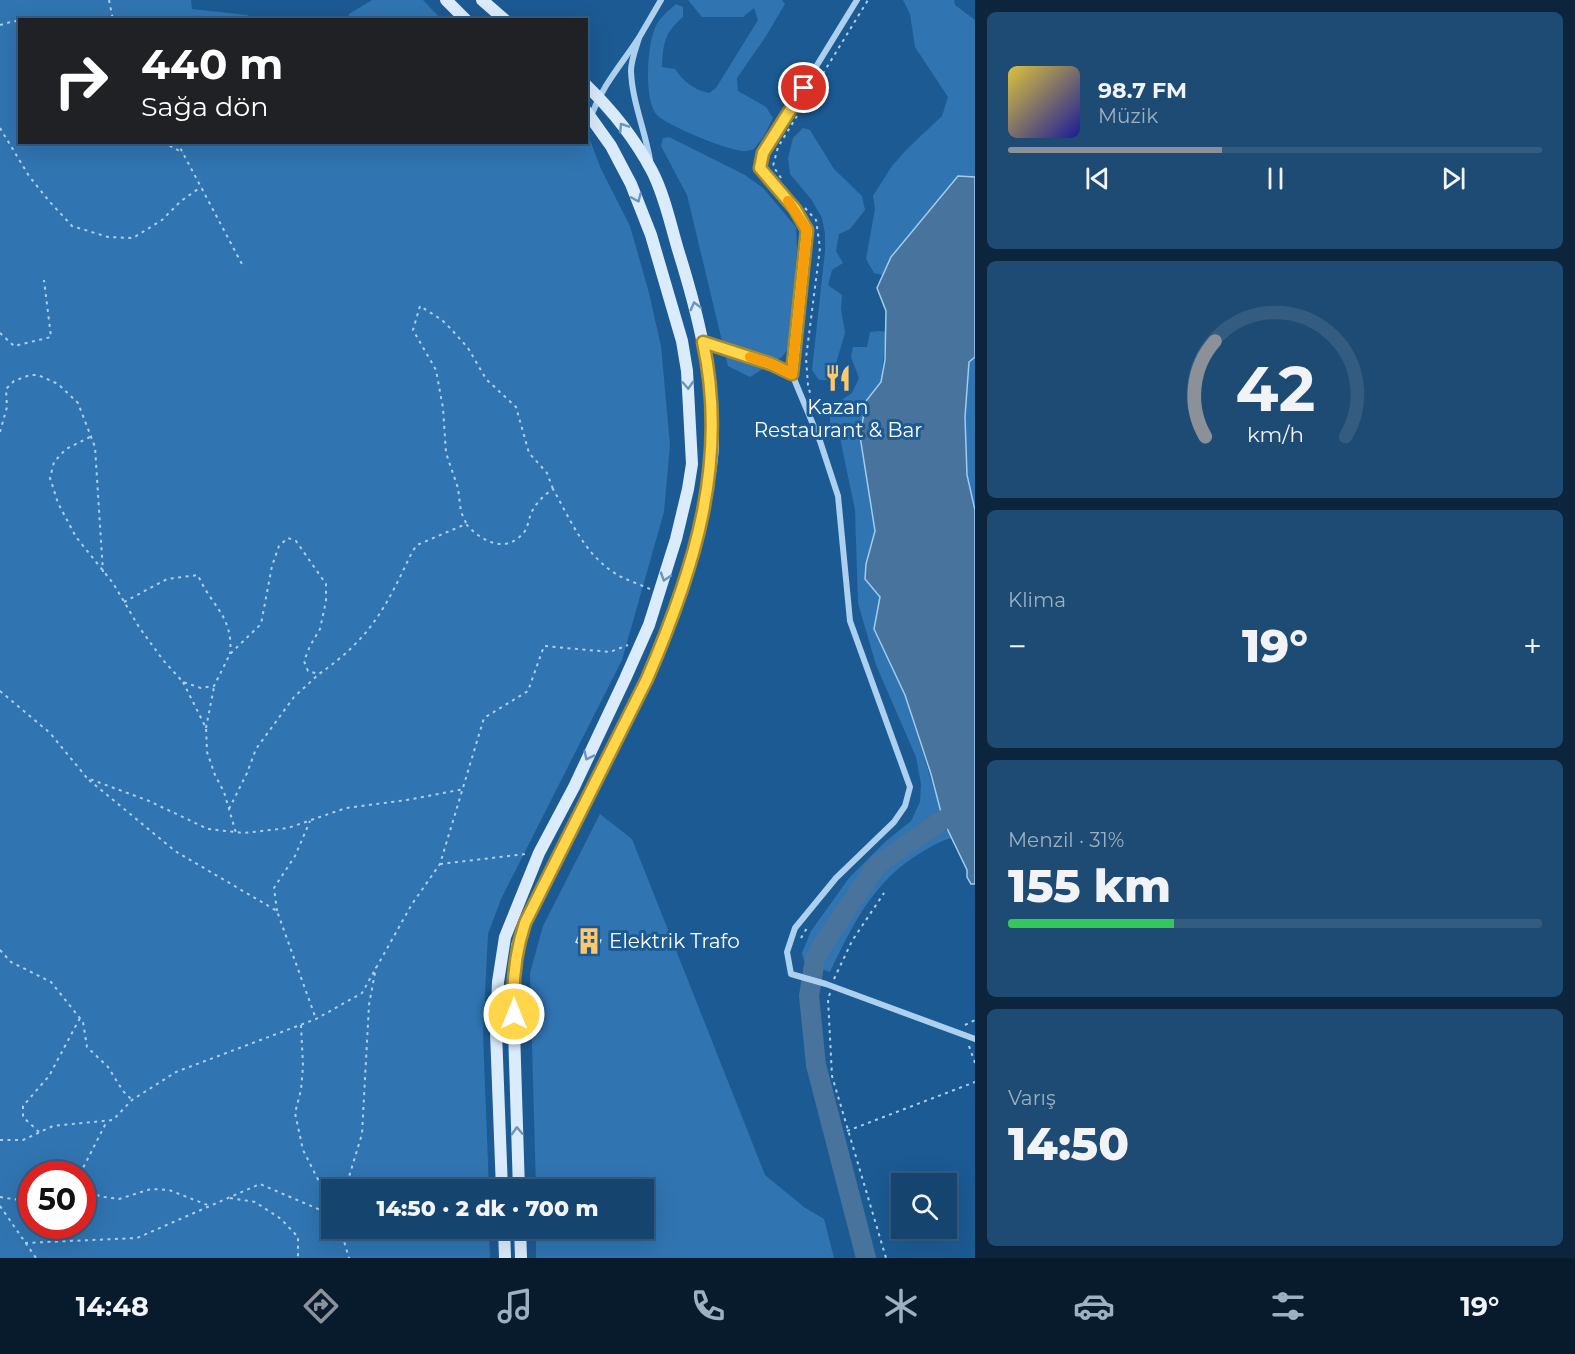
<!DOCTYPE html>
<html lang="tr">
<meta charset="utf-8">
<style>
body{margin:0;font-family:Montserrat,sans-serif;background:#1e4b73;color:#f1f3f6;height:100vh;display:flex;flex-direction:column;font-size:22px;white-space:nowrap}
*{box-sizing:border-box;margin:0}
p{font-size:20px;color:#9db0c2}
.icon{flex:none;width:33px;height:33px;fill:none;stroke:currentColor;stroke-width:2;stroke-linecap:round;stroke-linejoin:round}
.map{position:relative;flex:1;overflow:hidden}
.panel{display:flex;flex-direction:column;gap:12px;padding:12px;background:#0c253c;width:600px}
.panel>*{flex:none}
.banner{position:absolute;left:18px;top:18px;width:570px;height:126px;border-radius:0px;box-shadow:0 6px 24px #0002,0 0 0 2px #345c81;background:#202124;color:#fff;overflow:hidden}
.controls{position:absolute;left:891px;top:1173px;display:grid;gap:12px}
.controls a{display:grid;place-items:center;width:66px;height:66px;border-radius:0px;background:#15446e;box-shadow:0 6px 24px #0002,0 0 0 2px #345c81;font-size:30px}
.speed{position:absolute;left:18px;top:1161px;display:flex;gap:12px;font-size:30px;font-weight:700;text-align:center}
.speed>*{display:grid;place-content:center;width:78px;height:78px;border-radius:50%;background:#15446e;box-shadow:0 6px 24px #0002,0 0 0 2px #345c81;line-height:1}
.speed .limit{border:9px solid #d22;background:#fff;color:#111}
.pin{position:absolute;display:grid;place-items:center;width:51px;height:51px;color:#fff;margin:-26px;border:3px solid #fff;border-radius:50%;box-shadow:0 2px 6px #0007}
.me{position:absolute;width:66px;margin:-33px;rotate:0deg;stroke-linejoin:round;filter:drop-shadow(0 0 4px #0008)}
.turn{display:flex;align-items:center;gap:21px;height:126px;padding:0 24px;font-size:27px}
.turn .icon{width:78px;height:78px;stroke-width:2.5}
.turn b{display:block;font-size:42px;line-height:51px}
.big{font-size:45px;font-weight:800;line-height:1.1}
.panel .card{flex:1;display:flex;flex-direction:column;justify-content:center;gap:9px;min-width:0;padding:0 21px;border-radius:9px;background:#1e4b73}
.panel .dial{align-items:center;gap:0}
.dial svg{height:156px;overflow:visible;fill:none;stroke:#345c81;stroke-width:7;stroke-linecap:round;text-anchor:middle}
.dial text{fill:#f1f3f6;stroke:none}
.song{display:flex;align-items:center;gap:18px}
.cover{width:72px;height:72px;border-radius:9px;background:linear-gradient(135deg,hsl(50 70% 55%),hsl(240 70% 35%))}
.played{height:6px;border-radius:3px;background:linear-gradient(90deg,#8c9099 40%,#345c81 40%)}
.keys{display:flex;justify-content:space-around;direction:ltr}
.heat{display:flex;justify-content:space-between;align-items:center;font-size:33px;direction:ltr}
.charge{height:9px;border-radius:4px;background:linear-gradient(90deg,#34c759 31%,#345c81 0)}
.trip{position:absolute;left:321px;top:1179px;width:333px;height:60px;border-radius:0px;background:#15446e;box-shadow:0 6px 24px #0002,0 0 0 2px #345c81;font-weight:800;line-height:60px;text-align:center}
.dock{display:flex;height:96px;justify-content:space-around;align-items:center;background:#081b2c;color:#9db0c2}
.dock .icon{width:42px;height:42px}
.dock .active{color:#8c9099}
.dock b{font-size:27px;color:#f1f3f6}
main{display:flex;flex:1;min-height:0}
.map>svg:first-child{display:block}
.green{fill:#3074b1;fill-rule:evenodd}
.water{fill:#48739c;stroke:#a0ccf1;stroke-width:1.5}
.lines{fill:none;stroke-linecap:round;stroke-linejoin:round}
.river{stroke:#48739c;stroke-width:20}
.building{fill:#4483ba;stroke:#d4e8fa;stroke-width:1.5}
.path{stroke:#add0ef;stroke-width:2;stroke-dasharray:3 4.5;stroke-linecap:butt}
.minor{stroke:#add0ef;stroke-width:6}
.secondary{stroke:#daebfb;stroke-width:12}
.oneway{stroke:#6894bd}
.route-casing{stroke:#a68a30;stroke-width:15}
.route{stroke:#ffd54a;stroke-width:10}
.slow{stroke:#f59e0b;stroke-width:10}
.labels{text-anchor:middle;stroke-width:6;stroke-linejoin:round;paint-order:stroke}
.poi-label{font-size:20px;fill:#fff;stroke:#1c5a93}
</style>
<main>
<div class="map">
<svg width="975" height="1258" viewBox="0 0 975 1258">
<rect width="100%" height="100%" fill="#1c5a93"/>
<g class="green">
<path d="M0,0H191L192,9L247,15L254,19L20,20V142H586L587,132L601,169L630,226L649,293L661,346L670,445L664,512L622,660L501,899L488,934L483,1033L489,1189L332,1190V1228L489,1229L490,1258H0ZM32,1174H82V1226H32Z"/>
<polygon points="372,0 423,0 441,19 348,19 349,14"/>
<path d="M688,0H782L785,4L766,36L737,78L738,91L766,107L773,118L764,136L754,149C751,150 748,151 745,151C731,152 665,125 656,114C644,98 647,46 655,28C658,19 669,10 676,4L683,7V17C665,32 663,43 662,67L675,69C683,81 694,90 709,93L716,88L758,20L754,8L743,17H702Z"/>
<polygon points="903,0 954,0 955,5 975,20 975,177 958,177 891,257 883,275 874,273 866,259 875,209 873,196 892,166 907,149 942,116 948,97 915,47 910,14"/>
<polygon points="803,128 810,130 834,169 862,196 865,210 850,229 839,234 836,251 843,263 832,270 828,285 842,295 841,309 845,333 834,370 827,380 819,380 812,370 825,251 825,234 822,218 811,199 790,174 788,158 793,138"/>
<polygon points="669,137 745,175 763,188 796,227 797,248 790,346 782,357 750,377 728,366 687,195 661,146 663,138"/>
<path d="M880,331L886,332L881,382L866,401L860,436L875,531L866,564L880,597L874,629L905,695L941,812C920,828 898,843 878,859C858,876 818,938 809,963L804,961L802,953L811,931L849,878L886,841L911,821L920,802L921,784L916,757L876,665L858,603L855,510L840,438L830,422V408L852,393L859,378L851,357L853,347H867L870,332Z"/>
<polygon points="975,358 975,510 967,475 965,417 969,362"/>
<polygon points="600,814 632,839 765,1175 804,1207 824,1219 834,1258 536,1258 536,1229 644,1228 644,1190 536,1189 530,973 543,926"/>
<path d="M948,830L952,838C940,841 932,846 922,852C874,880 853,924 830,972L821,969L820,960L836,930L883,869L931,835Z"/>
</g>
<polygon class="water" points="958,176 975,177 975,357 969,362 965,417 967,475 975,510 975,884 971,884 967,877 967,870 943,820 931,774 905,695 874,629 880,597 865,579 866,564 875,531 860,436 866,401 881,382 885,360 886,311 877,288 891,257"/>
<g class="lines">
<polyline class="river" points="866,1258 816,1065 809,996 815,959 824,943 877,865 943,820"/>
</g>
<polygon class="building" points="581,931 601,940 596,951 576,942"/>
<g class="lines">
<g class="path">
<polyline points="109,0 113,20"/>
<polyline points="0,25 14,21 20,22"/>
<polyline points="0,128 29,176 49,201 72,226 108,237 133,238 162,220 181,201 201,187"/>
<polyline points="163,142 183,153"/>
<polyline points="177,142 243,266"/>
<polyline points="781,178 773,166 778,147 868,0"/>
<polyline points="805,208 816,220 820,248 806,358 808,385 811,397"/>
<polyline points="0,333 14,346 51,337 44,280"/>
<polyline points="0,432 7,407 6,389 14,381 30,375 38,375 58,384 78,403 95,447 103,572"/>
<path d="M90,437L66,449L54,462L50,478L58,503L76,537L113,583L139,627L163,660L183,682L201,688L214,686L230,654L261,624L272,566L279,546L288,538L296,541L326,584V601L320,629L310,646L304,661L308,671L319,674C371,638 386,607 412,552L417,545L466,524C482,542 507,555 525,531C528,526 529,519 531,513C536,503 544,495 553,489C570,519 584,554 616,574C626,580 639,584 650,589"/>
<polyline points="466,523 461,512 458,488 446,453 443,408 436,370 413,330 420,306 442,320 452,330 468,348 486,379 516,407 529,453 547,473 553,489"/>
<path d="M124,602L167,579L198,575C210,605 234,616 230,654"/>
<polyline points="183,682 206,728 207,752 215,775 224,792 236,833"/>
<polyline points="0,691 50,733 87,778 149,801 208,829 244,833 288,828 346,808 407,800 464,789"/>
<polyline points="206,728 214,687"/>
<polyline points="89,780 175,851 277,911 316,1019"/>
<polyline points="229,809 247,773 256,749 294,697 319,674"/>
<polyline points="440,864 526,854"/>
<polyline points="277,911 274,888 295,856 310,821"/>
<polyline points="801,938 807,928"/>
<polyline points="0,950 11,962 51,982 83,1022 87,1047 108,1067 123,1091 132,1100"/>
<polyline points="834,979 852,941 884,893"/>
<polyline points="830,993 828,999 832,1076 886,1258"/>
<polyline points="301,1025 303,1066 301,1090 295,1113 303,1150 332,1207"/>
<polyline points="965,1025 975,1020"/>
<polyline points="969,1046 975,1063"/>
<polyline points="847,1131 975,1082"/>
<polyline points="39,1132 23,1117 23,1106 49,1076 80,1018"/>
<polyline points="0,1140 23,1140 53,1126 113,1120 132,1100 176,1072 316,1019 362,993 412,904 440,864 484,718 528,691 544,646 610,652 628,645"/>
<polyline points="80,1174 107,1121"/>
<polyline points="345,1190 362,1134 369,1005 376,967"/>
<polyline points="82,1191 104,1197 119,1199 151,1189 169,1190 210,1206"/>
<polyline points="0,1197 32,1202"/>
<polyline points="230,1198 255,1202 281,1219 298,1237 298,1258"/>
<polyline points="0,1206 36,1258"/>
<polyline points="340,1228 349,1258"/>
<polyline points="25,1243 137,1238 260,1184 332,1215"/>
</g>
<g class="minor">
<path d="M639,38C636,48 631,60 631,71C632,101 645,130 650,160"/>
<path d="M591,116C603,84 622,64 640,36C647,24 654,12 661,0"/>
<polyline points="704,343 771,364 792,374 799,391 820,441 838,496 850,621 910,787 905,806 894,822 836,878 795,928 787,952 791,974 826,984 975,1039"/>
<polyline points="792,374 807,230 795,209 760,168 763,153 857,0"/>
</g>
<g class="secondary">
<polyline points="446,0 466,20"/>
<polyline points="482,0 505,20"/>
<polyline points="502,1190 496,1032 498,982 505,937 539,853 574,787 625,679 649,625 676,539 688,489 692,464 687,371 682,341 651,235 631,184 611,146 586,111"/>
<path d="M519,1190L513,998L517,946L525,923L647,679C673,621 694,561 705,498C709,479 713,460 713,440C713,375 698,314 679,253C671,227 665,196 652,171C635,139 612,110 586,85"/>
<polyline points="504,1228 505,1258"/>
<polyline points="520,1228 521,1258"/>
</g>
</g>
<defs><path id="oneway-chevron" d="M-2-3.5L2.5 0L-2 3.5" fill="none" stroke-width="1.6" stroke-linecap="round" stroke-linejoin="round" transform="scale(1.5)"/></defs>
<g class="oneway">
<use href="#oneway-chevron" transform="translate(623 127) rotate(-123)"/>
<use href="#oneway-chevron" transform="translate(637 198) rotate(67)"/>
<use href="#oneway-chevron" transform="translate(695 306) rotate(-104)"/>
<use href="#oneway-chevron" transform="translate(688 385) rotate(87)"/>
<use href="#oneway-chevron" transform="translate(665 577) rotate(108)"/>
<use href="#oneway-chevron" transform="translate(588 756) rotate(116)"/>
<use href="#oneway-chevron" transform="translate(517 1131) rotate(-92)"/>
</g>
<g class="lines">
<defs>
<path id="route" d="M514,1014C512,983 515,953 525,923L647,679C694,570 729,462 703,342L771,364L792,374L807,230L795,209L760,168L763,153L804,88"/>
</defs>
<use href="#route" class="route-casing"/>
<use href="#route" class="route"/>
<polyline class="slow" points="750,357 771,364 792,374 807,230 788,201"/>
</g>
<defs>
<symbol id="restaurant-bare" viewBox="-9 -9 18 18"><path d="M-5-6h1v4h1v-4h1v4h1v-4h1v5L-1.5 .5V6h-2V.5L-5-1ZM5-6V6H3V1.5H1.5Q1.5-4 5-6Z" fill="#ffc86b" stroke="#1c5a93" stroke-width="2.5" paint-order="stroke"/></symbol>
<symbol id="building-bare" viewBox="-9 -9 18 18"><path d="M-4-6H4V6H1V3H-1V6H-4ZM-2.5-4.3h1.7v1.8h-1.7ZM.8-4.3h1.7v1.8H.8ZM-2.5-1h1.7V.8h-1.7ZM.8-1h1.7V.8H.8Z" fill="#ffc86b" stroke="#1c5a93" stroke-width="2.5" paint-order="stroke"/></symbol>
</defs>
<g fill-rule="evenodd">
<use href="#restaurant-bare" x="819" y="359" width="38" height="38"/>
<use href="#building-bare" x="570" y="922" width="38" height="38"/>
</g>
<g class="labels">
<g class="poi-label">
<text x="838" y="414">Kazan<tspan x="838" dy="23">Restaurant &amp; Bar</tspan></text>
<text x="609" y="948" text-anchor="start">Elektrik Trafo</text>
</g>
</g>
</svg>
<div class="controls">
<a><svg class="icon" aria-label="search" viewBox="0 0 24 24"><circle cx="10" cy="10" r="6"/><path d="M15 15l6 6"/></svg></a>
</div>
<div class="speed"><div class="limit">50</div></div>
<div class="pin" style="left:804px;top:88px;background:#d93025"><svg class="icon" aria-label="arrive" viewBox="0 0 24 24"><path d="M6 21V4h12l-3 4 3 4H6"/></svg></div>
<svg class="me" style="left:514px;top:1014px" viewBox="-20 -20 40 40"><circle r="17" fill="#ffd54a" stroke="#fff" stroke-width="3"/><path d="M0-11L8 9 0 5-8 9z" fill="#fff"/></svg>
<div class="trip">14:50 · 2 dk · 700 m</div>
<div class="banner">
<div class="turn"><svg class="icon" aria-label="right" viewBox="0 0 24 24"><path d="M7 20v-9h11M14 6l5 5-5 5"/></svg><div><b>440 m</b>Sağa dön</div></div>
</div>
</div>
<section class="panel">
<div class="card">
<div class="song"><i class="cover"></i><div><b>98.7 FM</b><p>Müzik</p></div></div>
<div class="played"></div>
<div class="keys"><svg class="icon" aria-label="previous" viewBox="0 0 24 24"><path d="M18 5L8 12l10 7zM5 5v14"/></svg><svg class="icon" aria-label="pause" viewBox="0 0 24 24"><path d="M8 5v14M16 5v14"/></svg><svg class="icon" aria-label="next" viewBox="0 0 24 24"><path d="M6 5l10 7-10 7zM19 5v14"/></svg></div>
</div>
<div class="card dial"><svg viewBox="0 0 100 80">
<path d="M14 69A42 42 0 1 1 86 69"/>
<path d="M14 69A42 42 0 0 1 19 20" stroke="#8c9099"/>
<text x="50" y="56" font-size="32" font-weight="700">42</text>
<text x="50" y="72" font-size="11">km/h</text>
</svg></div>
<div class="card"><p>Klima</p>
<div class="heat"><a>−</a><b class="big">19°</b><a>+</a></div>
</div>
<div class="card"><p>Menzil · 31%</p><b class="big">155 km</b><div class="charge"></div></div>
<div class="card"><p>Varış</p><b class="big">14:50</b></div>
</section>
</main>
<nav class="dock">
<b>14:48</b>
<svg class="icon active" aria-label="directions" viewBox="0 0 24 24"><path d="M12 3l9 9-9 9-9-9zM9 14v-3h6M13 9l2 2-2 2"/></svg>
<svg class="icon" aria-label="music" viewBox="0 0 24 24"><path d="M9 18V5l10-2v13"/><circle cx="6" cy="18" r="3"/><circle cx="16" cy="16" r="3"/></svg>
<svg class="icon" aria-label="phone" viewBox="0 0 24 24"><path d="M5 4h4l2 5-3 2q2 4 5 5l2-3 5 2v4C11 20 4 13 5 4z"/></svg>
<svg class="icon" aria-label="climate" viewBox="0 0 24 24"><path d="M12 3v18M4 7l16 10M4 17L20 7"/></svg>
<svg class="icon" aria-label="car" viewBox="0 0 24 24"><path d="M5 17H2v-5l4-1 3-4h7l3 4 3 1v5h-3M9 17h6M6 11h13"/><circle cx="7" cy="17" r="2"/><circle cx="17" cy="17" r="2"/></svg>
<svg class="icon" aria-label="filters" viewBox="0 0 24 24"><path d="M4 7h16M4 17h16"/><circle cx="9" cy="7" r="2"/><circle cx="15" cy="17" r="2"/></svg>
<b>19°</b>
</nav>
